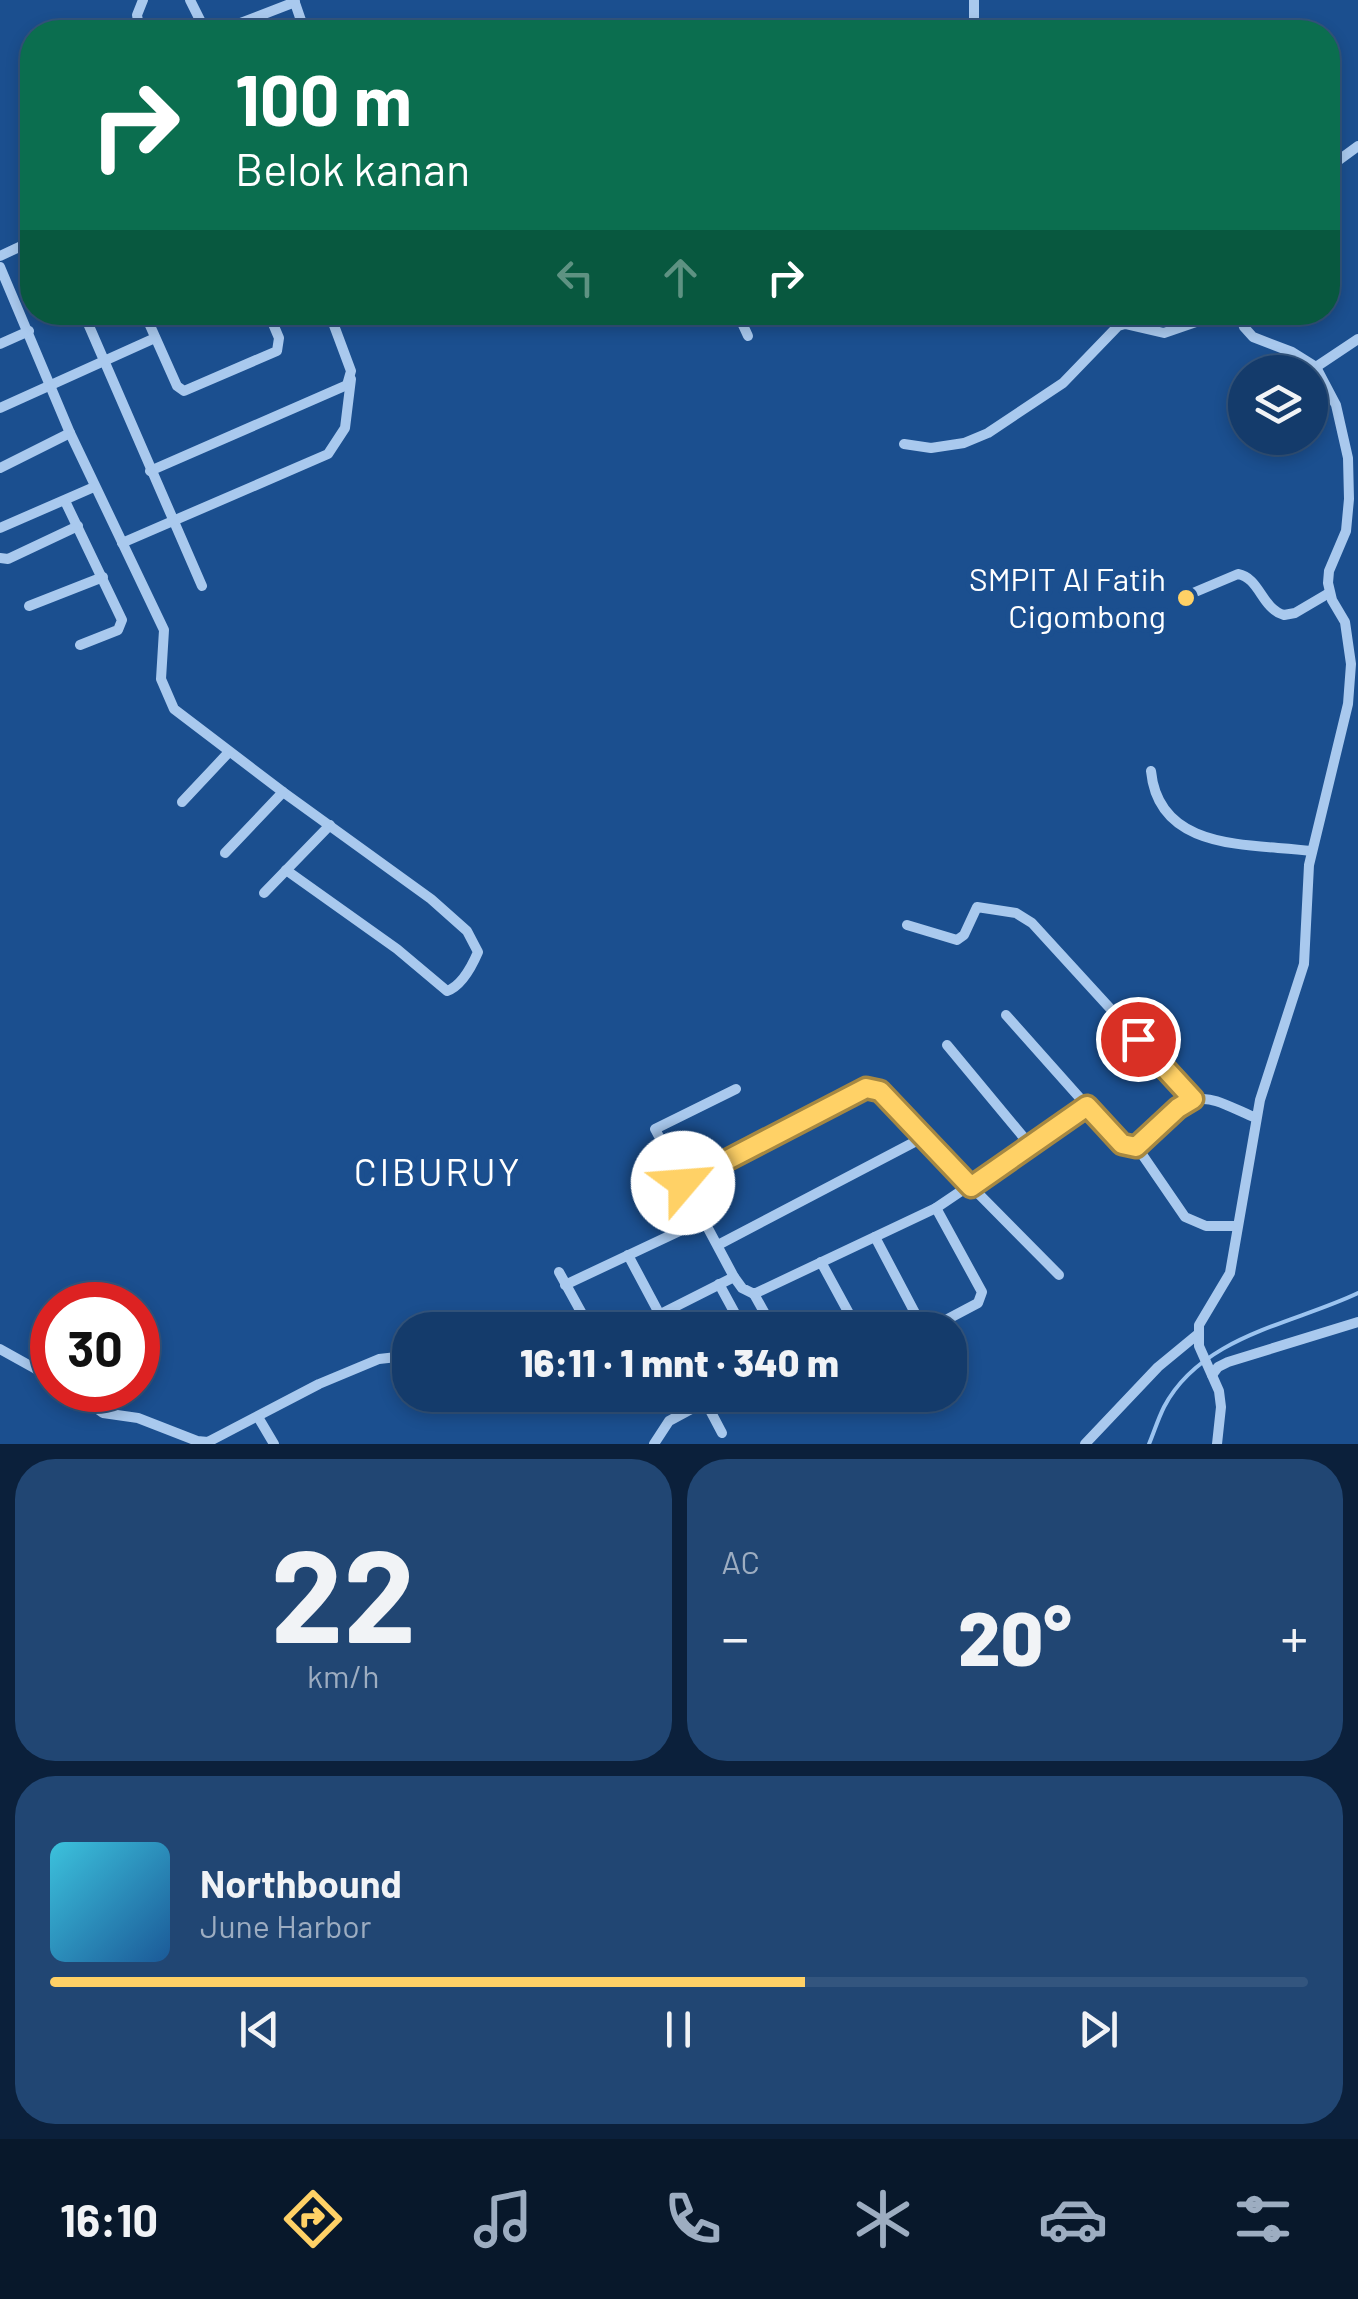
<!DOCTYPE html>
<html lang="id">
<meta charset="utf-8">
<style>
body{margin:0;font-family:Barlow,sans-serif;background:#214673;color:#f1f3f6;height:100vh;display:flex;flex-direction:column;font-size:38px;white-space:nowrap}
*{box-sizing:border-box;margin:0}
p{font-size:32px;color:#9dadc1}
.icon{flex:none;width:55px;height:55px;fill:none;stroke:currentColor;stroke-width:2;stroke-linecap:round;stroke-linejoin:round}
.map{position:relative;height:1444px;overflow:hidden}
.drawer{display:flex;flex-direction:column;gap:15px;padding:15px;background:#0b203b;flex:1}
.drawer>*{flex:none}
.banner{position:absolute;left:20px;top:20px;width:1320px;height:305px;border-radius:40px;box-shadow:0 5px 15px #0003,0 0 0 2px #33557e;background:#0b6e4f;color:#fff;overflow:hidden}
.controls{position:absolute;left:1228px;top:355px;display:grid;gap:20px}
.controls a{display:grid;place-items:center;width:100px;height:100px;border-radius:50%;background:#143b6b;box-shadow:0 5px 15px #0003,0 0 0 2px #33557e;font-size:50px}
.speed{position:absolute;left:30px;top:1282px;display:flex;gap:20px;font-size:50px;font-weight:700;text-align:center}
.speed>*{display:grid;place-content:center;width:130px;height:130px;border-radius:50%;background:#143b6b;box-shadow:0 5px 15px #0003,0 0 0 2px #33557e;line-height:1}
.speed .limit{border:15px solid #d22;background:#fff;color:#111}
.pin{position:absolute;display:grid;place-items:center;width:85px;height:85px;color:#fff;margin:-42px;border:5px solid #fff;border-radius:50%;box-shadow:0 2px 10px #0007}
.me{position:absolute;width:110px;margin:-55px;rotate:63deg;stroke-linejoin:round;filter:drop-shadow(0 0 8px #0008)}
.turn{display:flex;align-items:center;gap:35px;height:210px;padding:0 50px;font-size:45px}
.turn .icon{width:130px;height:130px;stroke-width:2.5}
.turn b{display:block;font-size:70px;line-height:85px}
.lanes{display:flex;align-items:center;height:95px;padding:0 50px;background:#0003;justify-content:center;gap:50px;direction:ltr}
.lanes .off{opacity:.35}
.big{font-size:75px;font-weight:800;line-height:1.1}
.drawer .tile{flex:1;display:flex;flex-direction:column;justify-content:center;gap:15px;min-width:0;padding:0 35px;border-radius:40px;background:#214673}
.drawer .dial{align-items:center;gap:0}
.dial b{font-size:130px;line-height:1}
.song{display:flex;align-items:center;gap:30px}
.cover{width:120px;height:120px;border-radius:15px;background:linear-gradient(135deg,hsl(190 70% 55%),hsl(210 70% 35%))}
.played{height:10px;border-radius:5px;background:linear-gradient(90deg,#ffd166 60%,#33557e 60%)}
.keys{display:flex;justify-content:space-around;direction:ltr}
.heat{display:flex;justify-content:space-between;align-items:center;font-size:55px;direction:ltr}
.drawer .tiles{flex:1;display:grid;gap:15px;grid-template-columns:1fr 1fr}
.tile:last-child{grid-column:span 2}
.trip{position:absolute;left:392px;top:1312px;width:575px;height:100px;border-radius:40px;background:#143b6b;box-shadow:0 5px 15px #0003,0 0 0 2px #33557e;font-weight:800;line-height:100px;text-align:center}
.dock{display:flex;height:160px;justify-content:space-around;align-items:center;background:#08182b;color:#9dadc1}
.dock .icon{width:70px;height:70px}
.dock .active{color:#ffd166}
.dock b{font-size:45px;color:#f1f3f6}
.map>svg:first-child{display:block}
.lines{fill:none;stroke-linecap:round;stroke-linejoin:round}
.stream{stroke:#9cc4f0;stroke-width:4}
.minor{stroke:#a9c9ee;stroke-width:10}
.route-casing{stroke:#a68842;stroke-width:25}
.route{stroke:#ffd166;stroke-width:18}
.poi-dot{fill:#ffd166;stroke:#1b4f8f;stroke-width:4}
.labels{text-anchor:middle;stroke-width:10;stroke-linejoin:round;paint-order:stroke}
.poi-label{font-size:32px;fill:#fff;stroke:#1b4f8f;text-anchor:end}
.quarter-label{font-size:38px;letter-spacing:2.5px;fill:#fff;stroke:#1b4f8f}
</style>
<div class="map">
<svg width="1358" height="1444" viewBox="0 0 1358 1444">
<rect width="100%" height="100%" fill="#1b4f8f"/>
<g class="lines">
<path class="stream" d="M1149,1444C1154,1432 1158,1419 1164,1407C1201,1336 1293,1324 1358,1293"/>
<g class="minor">
<polyline points="190,0 206,32"/>
<polyline points="294,0 305,32"/>
<polyline points="974,0 974,32"/>
<polyline points="140,32 137,15 143,0"/>
<polyline points="217,32 295,2"/>
<polyline points="1328,168 1358,146"/>
<polyline points="0,256 32,241"/>
<path d="M0,267L70,433L164,630L161,679L174,709L283,792L431,899L467,931L478,952C472,966 461,986 447,991L397,949L286,870"/>
<polyline points="83,312 202,586"/>
<polyline points="144,312 177,386 184,391 277,351 279,338 268,312"/>
<polyline points="737,312 748,336"/>
<polyline points="0,344 29,331"/>
<polyline points="1316,367 1358,339"/>
<polyline points="0,408 155,338"/>
<polyline points="904,444 931,448 964,443 988,433 1063,383 1118,326 1125,324 1164,333 1225,312"/>
<polyline points="0,468 70,433"/>
<polyline points="150,471 347,385 351,371 329,312"/>
<polyline points="65,501 122,620 118,630 80,645"/>
<polyline points="0,528 94,487"/>
<polyline points="122,543 328,454 345,428 351,379"/>
<polyline points="0,558 8,559 78,526"/>
<path d="M1181,598L1238,574C1260,578 1261,608 1284,615L1295,613L1329,593"/>
<polyline points="29,606 103,577"/>
<path d="M1151,771C1159,853 1252,843 1311,851"/>
<polyline points="182,802 229,752"/>
<polyline points="225,853 283,792"/>
<polyline points="264,893 330,825"/>
<polyline points="907,925 957,940 964,935 977,907 1016,913 1032,923 1193,1099"/>
<polyline points="1006,1015 1087,1106"/>
<polyline points="947,1045 1030,1145"/>
<path d="M736,1089L655,1129L734,1277L742,1288L754,1294L936,1208L1087,1106L1130,1148C1142,1146 1148,1139 1156,1130C1200,1086 1203,1095 1256,1118"/>
<polyline points="1137,1147 1185,1217 1206,1226 1236,1226"/>
<polyline points="683,1183 866,1089 874,1088 1059,1275"/>
<polyline points="875,1237 924,1330"/>
<polyline points="718,1245 924,1137"/>
<polyline points="628,1255 668,1330"/>
<polyline points="821,1262 858,1330"/>
<polyline points="559,1272 591,1330"/>
<polyline points="719,1284 744,1330"/>
<polyline points="565,1285 703,1220"/>
<polyline points="754,1294 774,1330"/>
<polyline points="629,1330 734,1277"/>
<polyline points="927,1330 978,1303 982,1292 936,1208"/>
<polyline points="0,1349 52,1378"/>
<polyline points="1212,1375 1218,1367 1228,1362 1358,1322"/>
<polyline points="71,1390 103,1413 138,1418 197,1441 208,1442 319,1384 379,1359 397,1357 410,1374"/>
<polyline points="425,1395 432,1398 441,1395"/>
<polyline points="702,1395 722,1433"/>
<polyline points="780,1395 787,1408"/>
<polyline points="258,1417 274,1444"/>
<polyline points="654,1444 669,1421 706,1401"/>
<polyline points="1085,1444 1158,1367 1198,1334"/>
<polyline points="1217,1444 1221,1407 1219,1391 1199,1346 1199,1325 1230,1273 1260,1100 1304,964 1309,865 1348,704 1351,664 1345,622 1332,600 1328,583 1329,571 1346,531 1349,499 1348,458 1336,405 1316,367 1292,352 1253,337 1244,327 1239,312"/>
</g>
</g>
<g class="lines">
<defs>
<polyline id="route" points="683,1183 866,1088 880,1091 971,1187 1087,1106 1122,1144 1136,1147 1178,1108 1193,1099 1138,1039"/>
</defs>
<use href="#route" class="route-casing"/>
<use href="#route" class="route"/>
</g>
<circle class="poi-dot" cx="1186" cy="598" r="10"/>
<g class="labels">
<g class="poi-label">
<text x="1166" y="591">SMPIT Al Fatih<tspan x="1166" dy="37">Cigombong</tspan></text>
</g>
<g class="quarter-label">
<text x="438" y="1186">CIBURUY</text>
</g>
</g>
</svg>
<div class="controls">
<a><svg class="icon" aria-label="layers" viewBox="0 0 24 24"><path d="M12 4l9 5-9 5-9-5zM3 14l9 5 9-5"/></svg></a>
</div>
<div class="speed"><div class="limit">30</div></div>
<div class="pin" style="left:1138px;top:1039px;background:#d93025"><svg class="icon" aria-label="arrive" viewBox="0 0 24 24"><path d="M6 21V4h12l-3 4 3 4H6"/></svg></div>
<svg class="me" style="left:683px;top:1183px" viewBox="-20 -20 40 40"><circle r="19" fill="#fff"/><path d="M0-13L10 11 0 6-10 11z" fill="#ffd166"/></svg>
<div class="trip">16:11 · 1 mnt · 340 m</div>
<div class="banner">
<div class="turn"><svg class="icon" aria-label="right" viewBox="0 0 24 24"><path d="M7 20v-9h11M14 6l5 5-5 5"/></svg><div><b>100 m</b>Belok kanan</div></div>
<div class="lanes"><svg class="icon off" aria-label="left" viewBox="0 0 24 24"><path d="M17 20v-9H6M10 6l-5 5 5 5"/></svg><svg class="icon off" aria-label="ahead" viewBox="0 0 24 24"><path d="M12 20V5M6 11l6-6 6 6"/></svg><svg class="icon" aria-label="right" viewBox="0 0 24 24"><path d="M7 20v-9h11M14 6l5 5-5 5"/></svg></div>
</div>
</div>
<section class="drawer">
<div class="tiles">
<div class="tile dial"><b>22</b><p>km/h</p></div>
<div class="tile"><p>AC</p>
<div class="heat"><a>−</a><b class="big">20°</b><a>+</a></div>
</div>
<div class="tile">
<div class="song"><i class="cover"></i><div><b>Northbound</b><p>June Harbor</p></div></div>
<div class="played"></div>
<div class="keys"><svg class="icon" aria-label="previous" viewBox="0 0 24 24"><path d="M18 5L8 12l10 7zM5 5v14"/></svg><svg class="icon" aria-label="pause" viewBox="0 0 24 24"><path d="M8 5v14M16 5v14"/></svg><svg class="icon" aria-label="next" viewBox="0 0 24 24"><path d="M6 5l10 7-10 7zM19 5v14"/></svg></div>
</div>
</div>
</section>
<nav class="dock">
<b>16:10</b>
<svg class="icon active" aria-label="directions" viewBox="0 0 24 24"><path d="M12 3l9 9-9 9-9-9zM9 14v-3h6M13 9l2 2-2 2"/></svg>
<svg class="icon" aria-label="music" viewBox="0 0 24 24"><path d="M9 18V5l10-2v13"/><circle cx="6" cy="18" r="3"/><circle cx="16" cy="16" r="3"/></svg>
<svg class="icon" aria-label="phone" viewBox="0 0 24 24"><path d="M5 4h4l2 5-3 2q2 4 5 5l2-3 5 2v4C11 20 4 13 5 4z"/></svg>
<svg class="icon" aria-label="climate" viewBox="0 0 24 24"><path d="M12 3v18M4 7l16 10M4 17L20 7"/></svg>
<svg class="icon" aria-label="car" viewBox="0 0 24 24"><path d="M5 17H2v-5l4-1 3-4h7l3 4 3 1v5h-3M9 17h6M6 11h13"/><circle cx="7" cy="17" r="2"/><circle cx="17" cy="17" r="2"/></svg>
<svg class="icon" aria-label="filters" viewBox="0 0 24 24"><path d="M4 7h16M4 17h16"/><circle cx="9" cy="7" r="2"/><circle cx="15" cy="17" r="2"/></svg>
</nav>
